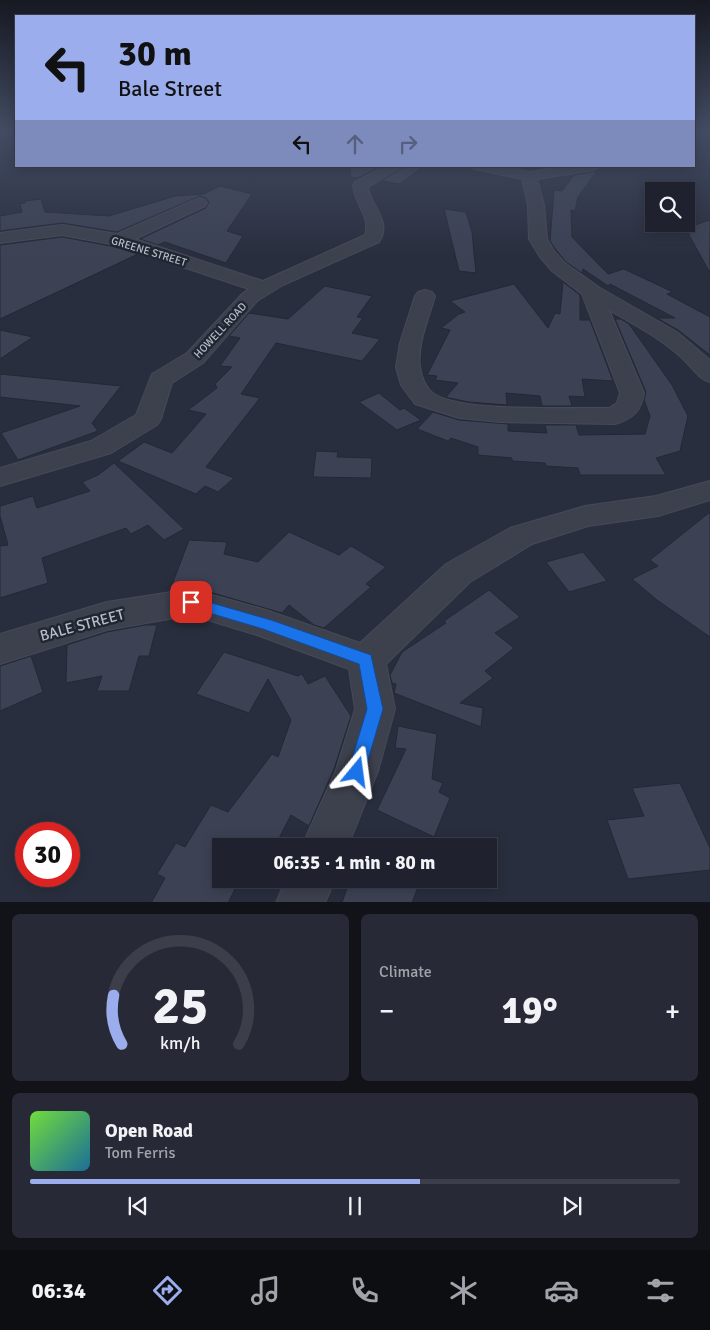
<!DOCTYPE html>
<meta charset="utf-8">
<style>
body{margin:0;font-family:Signika,sans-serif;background:#272a36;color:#f1f3f6;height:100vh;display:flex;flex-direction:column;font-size:19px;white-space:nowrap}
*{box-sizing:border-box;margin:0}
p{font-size:16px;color:#a1a4aa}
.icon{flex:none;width:28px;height:28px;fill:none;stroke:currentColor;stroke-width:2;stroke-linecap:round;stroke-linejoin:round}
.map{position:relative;height:902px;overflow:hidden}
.panel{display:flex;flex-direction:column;gap:12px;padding:12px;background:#111319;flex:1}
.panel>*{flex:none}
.hud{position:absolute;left:15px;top:15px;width:680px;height:152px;border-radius:0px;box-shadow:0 2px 12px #0003,0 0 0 1px #3c3f4a;background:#9badec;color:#111;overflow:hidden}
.buttons{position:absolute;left:645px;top:182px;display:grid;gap:10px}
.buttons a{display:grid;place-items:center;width:50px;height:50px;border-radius:0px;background:#1f222e;box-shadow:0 2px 12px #0003,0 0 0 1px #3c3f4a;font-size:25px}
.speed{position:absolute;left:15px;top:822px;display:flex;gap:10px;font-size:25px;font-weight:700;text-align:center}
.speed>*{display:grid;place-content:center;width:65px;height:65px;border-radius:50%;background:#1f222e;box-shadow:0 2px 12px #0003,0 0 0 1px #3c3f4a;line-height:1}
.speed .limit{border:8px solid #d22;background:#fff;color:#111}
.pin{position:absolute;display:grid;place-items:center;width:42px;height:42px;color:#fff;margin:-21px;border-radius:10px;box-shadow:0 2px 8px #0006}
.me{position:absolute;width:55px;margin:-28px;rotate:16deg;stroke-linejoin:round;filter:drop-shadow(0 0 4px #0008)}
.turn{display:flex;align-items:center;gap:18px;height:105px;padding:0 20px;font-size:22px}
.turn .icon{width:65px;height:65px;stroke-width:2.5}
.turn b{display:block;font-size:35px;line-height:42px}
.lanes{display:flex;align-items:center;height:48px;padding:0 20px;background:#0003;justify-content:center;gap:25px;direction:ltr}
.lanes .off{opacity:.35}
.big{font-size:38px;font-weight:800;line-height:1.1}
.panel .widget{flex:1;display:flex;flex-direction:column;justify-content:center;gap:8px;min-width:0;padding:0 18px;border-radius:8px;background:#272a36}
.panel .dial{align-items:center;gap:0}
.dial svg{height:130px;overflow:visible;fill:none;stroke:#3c3f4a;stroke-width:7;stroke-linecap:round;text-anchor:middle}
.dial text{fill:#f1f3f6;stroke:none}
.song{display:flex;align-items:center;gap:15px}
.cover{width:60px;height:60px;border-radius:8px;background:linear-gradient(135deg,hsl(100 70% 55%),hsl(200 70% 35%))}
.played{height:5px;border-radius:2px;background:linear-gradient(90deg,#9badec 60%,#3c3f4a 60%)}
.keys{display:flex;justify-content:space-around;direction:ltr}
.heat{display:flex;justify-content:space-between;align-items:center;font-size:28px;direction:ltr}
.panel .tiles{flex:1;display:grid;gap:12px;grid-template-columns:1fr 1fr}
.widget:last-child{grid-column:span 2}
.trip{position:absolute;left:212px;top:838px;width:285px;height:50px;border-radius:0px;background:#1f222e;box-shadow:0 2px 12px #0003,0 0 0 1px #3c3f4a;font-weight:800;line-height:50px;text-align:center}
.dock{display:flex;height:80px;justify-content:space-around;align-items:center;background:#0c0e12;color:#a1a4aa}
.dock .icon{width:35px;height:35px}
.dock .active{color:#9badec}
.dock b{font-size:22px;color:#f1f3f6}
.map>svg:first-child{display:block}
.building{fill:#3c4254;stroke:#242835}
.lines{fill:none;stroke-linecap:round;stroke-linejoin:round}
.minor-casing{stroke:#464a57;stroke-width:2}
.minor{fill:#3d414e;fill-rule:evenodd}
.route{fill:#1a73e8;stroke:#114b97}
.labels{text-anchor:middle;stroke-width:5;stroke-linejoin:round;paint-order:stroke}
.far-street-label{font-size:11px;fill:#b9bdc9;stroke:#212633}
.near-street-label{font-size:15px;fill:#b9bdc9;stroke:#212633}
</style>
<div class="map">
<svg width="710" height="903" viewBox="0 0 710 903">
<rect width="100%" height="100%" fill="#292e3e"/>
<g class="building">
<polygon points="351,166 381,166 358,178 350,177"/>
<polygon points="405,166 424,166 400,184 381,181"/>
<polygon points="597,171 578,197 575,211 571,210 572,237 608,274 624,269 673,292 667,294 710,317 710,355 678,330 657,318 675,318 610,284 608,286 583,269 582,273 566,262 556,250 550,241 554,190 562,191 574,175"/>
<polygon points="220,186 252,194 227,231 243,236 226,263 165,242 158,245 140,239 206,208 209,202 206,198 200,196 117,232 62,223 0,231 0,216 22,212 20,204 25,203 25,201 41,199 45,212 109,216 175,196 204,194"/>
<polygon points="444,209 466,212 472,232 476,273 459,271"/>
<polygon points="710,220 710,273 689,235 689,227"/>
<polygon points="62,237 116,247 138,254 0,319 0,245"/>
<polygon points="563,282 580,295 580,320 590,320 613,381 582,379 585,397 569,396 572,406 542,406 540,396 506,393 507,405 469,402 449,398 446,397 458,383 435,380 437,376 427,375 450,330 441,328 459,314 465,312 450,301 514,284 548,328 555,313 560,314"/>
<polygon points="325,286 372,296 357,317 363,318 352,333 380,339 362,361 276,343 241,394 260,398 206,467 234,478 218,492 205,486 196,494 118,461 144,442 172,453 206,414 188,410 217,388 215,384 232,367 220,366 240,338 229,336 249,313 288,319"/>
<polygon points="615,319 621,319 629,324 672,385 688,416 680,451 656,458 666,475 580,475 578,468 546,466 545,463 512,461 512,458 478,455 478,447 451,438 448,441 417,429 433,412 459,420 508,424 508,431 547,433 545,425 576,425 579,435 645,434 650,416 644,400 646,392"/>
<polygon points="0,330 33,337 0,359"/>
<polygon points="0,374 121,386 92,423 98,431 18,460 1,433 80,406 0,397"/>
<polygon points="379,393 400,410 404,408 421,420 397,430 359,402"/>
<polygon points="316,451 338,452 337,457 372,458 371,478 313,477"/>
<polygon points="114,463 184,529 164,540 148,525 131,534 126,528 42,558 48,583 0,598 0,546 8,545 0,516 0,506 33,496 37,508 90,491 82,482 98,475"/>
<polygon points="710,512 710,637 657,600 632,579 658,566 650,560"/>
<polygon points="289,532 339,555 351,546 386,567 366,584 371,587 324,628 314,625 289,605 282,613 192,587 170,590 189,540 227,542 224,554 258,562"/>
<polygon points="583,552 607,581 569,592 546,562"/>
<polygon points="489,590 520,617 495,633 514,648 485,671 493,678 460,703 483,708 481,727 394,693 396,684 392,683 390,675 402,652 446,623 444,621"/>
<polygon points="145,625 157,625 149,656 139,656 129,691 97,691 102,676 66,683 67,645 107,632"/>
<polygon points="224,652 298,676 302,674 308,684 325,676 351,716 334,769 309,826 291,815 275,846 221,846 221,879 227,879 224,883 235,889 228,903 151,903 165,878 157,874 176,843 185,847 211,805 228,812 272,754 278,757 291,720 268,679 249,713 196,694"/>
<polygon points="31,656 43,692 0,711 0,666"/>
<polygon points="398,726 437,734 432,779 443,783 439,792 450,798 434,837 377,810 406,749 395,748"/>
<polygon points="680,783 710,848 710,870 628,879 607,820 644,816 632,788"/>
<polygon points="347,879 421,879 412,903 342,903 347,888 343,886"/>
</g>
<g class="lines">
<defs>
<g id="minor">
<path d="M385,166H403L368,187C370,206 393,221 379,242L283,285L257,301L203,363L172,383L161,419L157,425L111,453L0,486V468L91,441L136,415L152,374L187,353L243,293L249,289L116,245L62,235L0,243V233L62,225L117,234L199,198L205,200L207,203L205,206L135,239L263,281L365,235C371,216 354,204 353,185L355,182Z"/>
<path d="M472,166H502L529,172L565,166H601L594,170L537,179L544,205L547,239L554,251L565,263L600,288L677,332L710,360V382C699,379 695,371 687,363C665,340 636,326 609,310L644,393C641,411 633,419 615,424L500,422L459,418L415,404L401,385L396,367L400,343L415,296L418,292L425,290L432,292L435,296C429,318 417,344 420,367C421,376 426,389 434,394C465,413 569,407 609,408L617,403L620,393L582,294L552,271L540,257L529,239L528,205L522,179L474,169Z"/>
<polygon points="710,481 710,500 658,516 588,526 532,544 470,582 386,664 395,709 378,771 348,846 302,846 336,770 355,709 349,669 257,635 191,615 107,630 0,664 0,634 107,602 191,589 266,610 360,643 446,564 510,528 585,506 656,496"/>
<polygon points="286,879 335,879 325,903 276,903"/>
</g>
</defs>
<use href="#minor" class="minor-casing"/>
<use href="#minor" class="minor"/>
</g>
<linearGradient id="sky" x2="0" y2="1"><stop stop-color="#171922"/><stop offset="0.51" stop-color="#434c63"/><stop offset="1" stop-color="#434c63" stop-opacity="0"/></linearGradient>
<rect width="710" height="256" fill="url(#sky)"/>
<polygon class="route" points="191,597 271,620 371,655 383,709 363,777 357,780 351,777 348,772 367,709 359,664 263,629 186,606 184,602 186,599"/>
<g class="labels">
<g class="far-street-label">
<text transform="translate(149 251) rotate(17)" y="4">GREENE STREET</text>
<text transform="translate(220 330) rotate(-47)" y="4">HOWELL ROAD</text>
</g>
<g class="near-street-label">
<text transform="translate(82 625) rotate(-15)" y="5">BALE STREET</text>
</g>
</g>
</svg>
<div class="buttons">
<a><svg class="icon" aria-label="search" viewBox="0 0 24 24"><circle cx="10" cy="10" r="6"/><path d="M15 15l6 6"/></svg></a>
</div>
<div class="speed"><div class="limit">30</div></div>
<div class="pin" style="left:191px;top:602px;background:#d93025"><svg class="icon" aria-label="arrive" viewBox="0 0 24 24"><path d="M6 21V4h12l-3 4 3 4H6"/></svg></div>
<svg class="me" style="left:357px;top:772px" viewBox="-20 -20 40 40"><path d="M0-17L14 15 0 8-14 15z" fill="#1a73e8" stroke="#fff" stroke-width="4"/></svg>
<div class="trip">06:35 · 1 min · 80 m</div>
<div class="hud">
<div class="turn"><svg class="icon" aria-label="left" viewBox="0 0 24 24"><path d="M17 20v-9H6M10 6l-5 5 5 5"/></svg><div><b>30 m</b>Bale Street</div></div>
<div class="lanes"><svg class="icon" aria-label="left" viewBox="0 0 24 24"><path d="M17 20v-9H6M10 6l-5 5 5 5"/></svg><svg class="icon off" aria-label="ahead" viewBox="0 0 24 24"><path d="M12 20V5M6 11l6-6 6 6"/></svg><svg class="icon off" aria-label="right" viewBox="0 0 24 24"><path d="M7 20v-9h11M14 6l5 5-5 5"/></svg></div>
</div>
</div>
<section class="panel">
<div class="tiles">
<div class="widget dial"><svg viewBox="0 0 100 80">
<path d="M14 69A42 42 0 1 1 86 69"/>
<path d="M14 69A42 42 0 0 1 9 39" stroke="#9badec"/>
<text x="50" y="56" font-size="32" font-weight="700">25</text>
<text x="50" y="72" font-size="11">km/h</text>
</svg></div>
<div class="widget"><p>Climate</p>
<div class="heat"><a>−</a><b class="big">19°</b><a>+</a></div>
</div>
<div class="widget">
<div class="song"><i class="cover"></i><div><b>Open Road</b><p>Tom Ferris</p></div></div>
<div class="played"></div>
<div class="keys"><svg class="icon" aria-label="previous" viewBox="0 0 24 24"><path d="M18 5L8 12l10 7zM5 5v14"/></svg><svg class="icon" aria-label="pause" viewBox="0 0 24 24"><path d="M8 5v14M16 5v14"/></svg><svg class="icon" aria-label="next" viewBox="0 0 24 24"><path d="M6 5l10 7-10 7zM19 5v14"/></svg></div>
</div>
</div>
</section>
<nav class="dock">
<b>06:34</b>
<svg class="icon active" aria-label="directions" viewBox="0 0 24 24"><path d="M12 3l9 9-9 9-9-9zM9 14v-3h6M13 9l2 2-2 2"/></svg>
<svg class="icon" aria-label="music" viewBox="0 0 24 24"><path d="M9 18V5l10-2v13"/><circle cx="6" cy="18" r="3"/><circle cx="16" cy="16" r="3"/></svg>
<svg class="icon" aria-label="phone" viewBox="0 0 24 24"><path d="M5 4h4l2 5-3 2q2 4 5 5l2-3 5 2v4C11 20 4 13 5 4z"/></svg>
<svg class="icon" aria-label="climate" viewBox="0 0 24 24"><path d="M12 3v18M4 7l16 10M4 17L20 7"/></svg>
<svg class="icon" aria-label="car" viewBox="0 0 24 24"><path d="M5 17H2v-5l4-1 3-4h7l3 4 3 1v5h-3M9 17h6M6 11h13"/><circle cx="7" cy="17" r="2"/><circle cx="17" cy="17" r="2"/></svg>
<svg class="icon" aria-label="filters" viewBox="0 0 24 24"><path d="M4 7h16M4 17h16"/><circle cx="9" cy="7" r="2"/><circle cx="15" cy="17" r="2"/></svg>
</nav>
